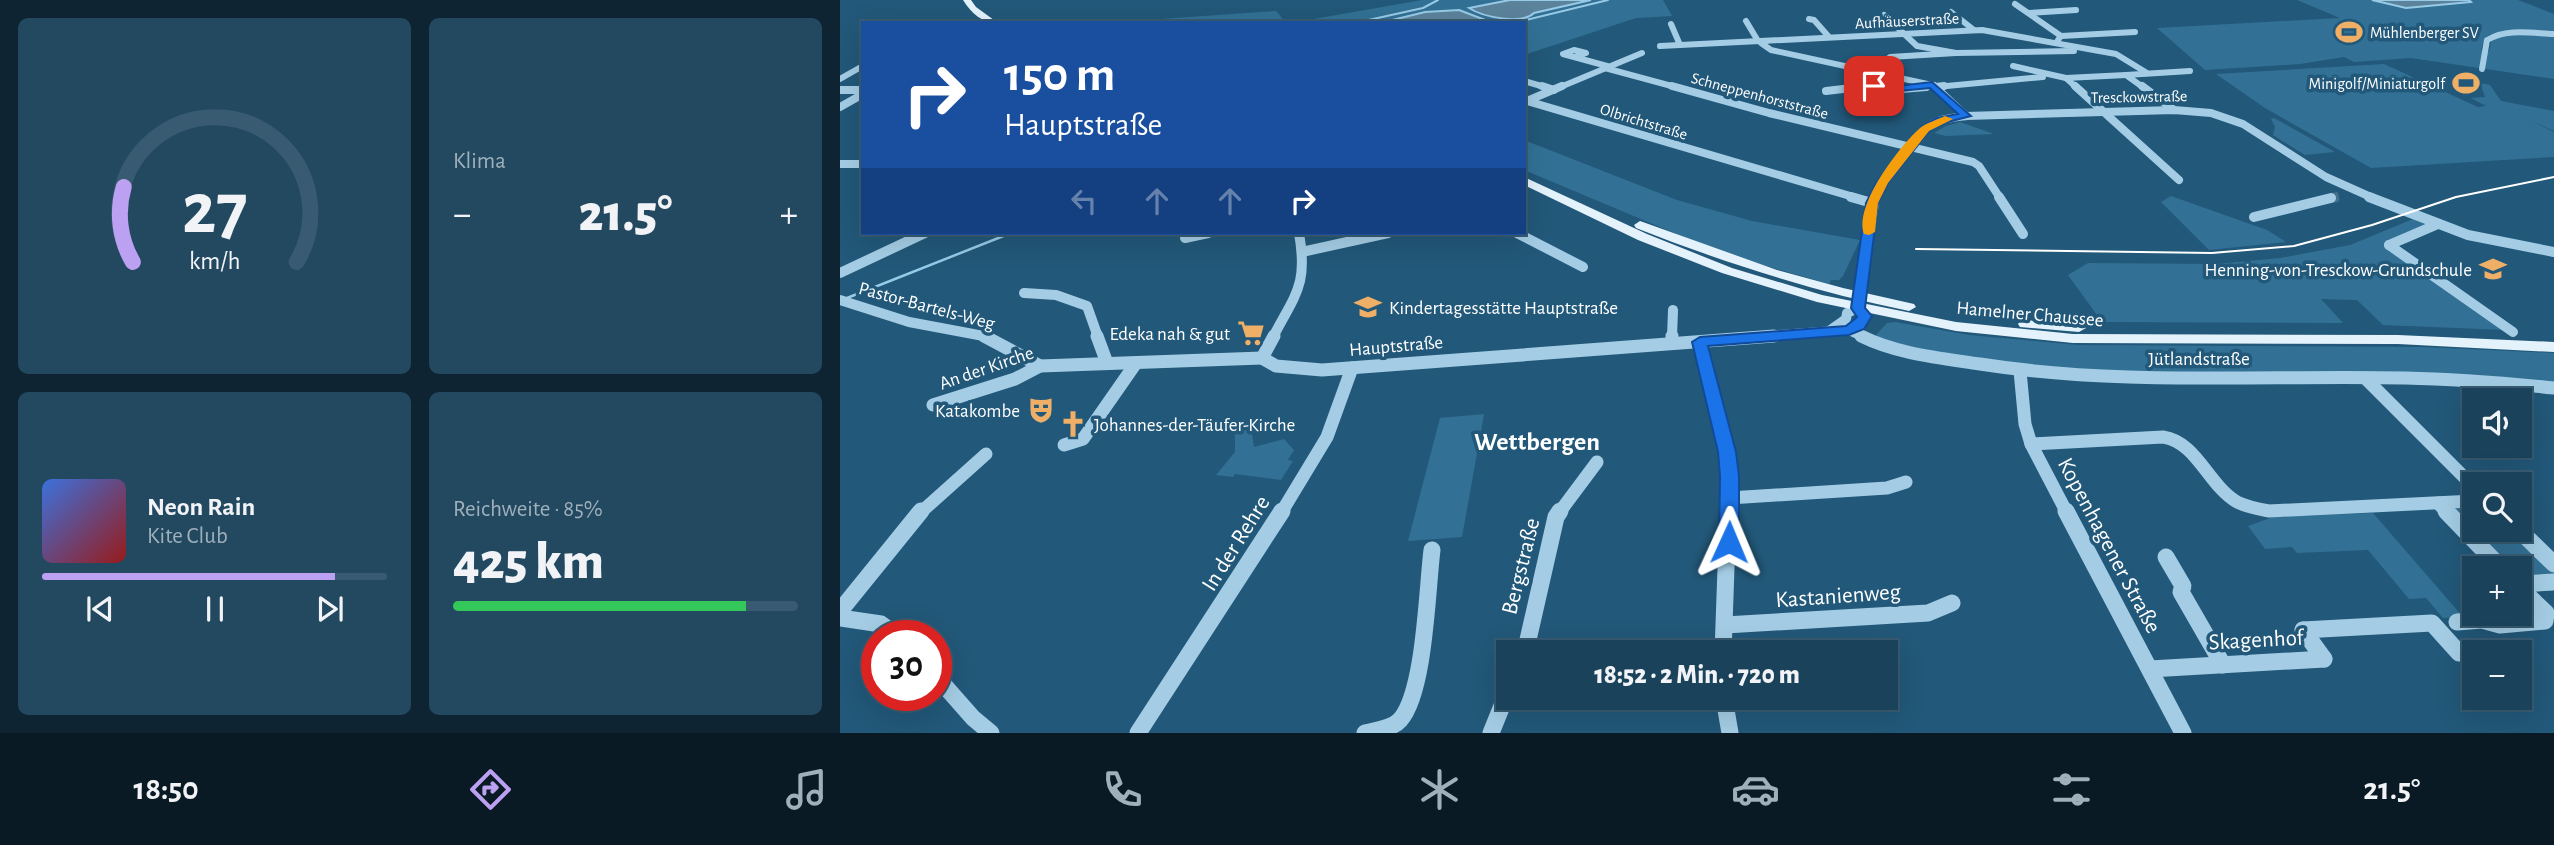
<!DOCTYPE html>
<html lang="de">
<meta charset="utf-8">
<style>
body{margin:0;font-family:"Alegreya Sans",sans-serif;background:#234961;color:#f1f3f6;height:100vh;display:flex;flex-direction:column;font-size:26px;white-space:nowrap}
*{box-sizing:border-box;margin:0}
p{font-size:23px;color:#9fb0bb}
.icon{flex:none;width:38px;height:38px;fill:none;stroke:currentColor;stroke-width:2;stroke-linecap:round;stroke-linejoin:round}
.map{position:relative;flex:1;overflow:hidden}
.sheet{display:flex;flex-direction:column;gap:18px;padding:18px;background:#0e2432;width:840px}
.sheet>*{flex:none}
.banner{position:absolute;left:21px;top:21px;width:665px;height:214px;border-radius:0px;box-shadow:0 7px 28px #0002,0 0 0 2px #385b71;background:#1a4fa0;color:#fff;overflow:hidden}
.fabs{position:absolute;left:1622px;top:388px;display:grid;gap:14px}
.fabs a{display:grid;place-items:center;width:70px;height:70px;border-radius:0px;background:#1a425b;box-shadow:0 7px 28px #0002,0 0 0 2px #385b71;font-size:35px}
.speed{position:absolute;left:21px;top:620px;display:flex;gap:14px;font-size:35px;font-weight:700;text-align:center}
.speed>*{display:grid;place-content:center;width:91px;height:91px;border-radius:50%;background:#1a425b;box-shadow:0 7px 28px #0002,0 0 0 2px #385b71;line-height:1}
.speed .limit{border:10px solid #d22;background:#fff;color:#111}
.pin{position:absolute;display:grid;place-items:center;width:60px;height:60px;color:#fff;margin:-30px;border-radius:14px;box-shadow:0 4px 10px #0006}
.me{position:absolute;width:77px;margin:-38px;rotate:1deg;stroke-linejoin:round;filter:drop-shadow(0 0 5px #0008)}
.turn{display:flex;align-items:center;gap:24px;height:147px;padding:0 28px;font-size:32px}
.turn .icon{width:91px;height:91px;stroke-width:2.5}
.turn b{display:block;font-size:49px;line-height:60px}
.lanes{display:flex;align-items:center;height:66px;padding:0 28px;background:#0003;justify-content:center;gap:35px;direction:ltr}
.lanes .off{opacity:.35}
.big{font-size:52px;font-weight:800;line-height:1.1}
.sheet .widget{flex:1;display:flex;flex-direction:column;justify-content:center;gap:10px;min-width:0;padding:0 24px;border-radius:10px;background:#234961}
.sheet .dial{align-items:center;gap:0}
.dial svg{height:182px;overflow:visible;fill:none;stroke:#385b71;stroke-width:7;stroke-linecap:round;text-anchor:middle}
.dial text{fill:#f1f3f6;stroke:none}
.song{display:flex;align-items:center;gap:21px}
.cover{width:84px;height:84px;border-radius:10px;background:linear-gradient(135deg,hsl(220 70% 55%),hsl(0 70% 35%))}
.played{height:7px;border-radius:4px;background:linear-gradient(90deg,#bca0f2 85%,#385b71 85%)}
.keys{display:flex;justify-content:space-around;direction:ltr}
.heat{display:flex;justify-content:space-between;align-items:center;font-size:38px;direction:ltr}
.charge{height:10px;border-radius:5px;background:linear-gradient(90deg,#34c759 85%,#385b71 0)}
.sheet .tiles{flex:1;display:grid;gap:18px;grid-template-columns:repeat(2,1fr)}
.trip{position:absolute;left:656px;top:640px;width:402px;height:70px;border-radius:0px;background:#1a425b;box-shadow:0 7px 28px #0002,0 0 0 2px #385b71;font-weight:800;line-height:70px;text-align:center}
.tab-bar{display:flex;height:112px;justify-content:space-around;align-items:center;background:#0a1a24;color:#9fb0bb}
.tab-bar .icon{width:49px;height:49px}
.tab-bar .selected{color:#bca0f2}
.tab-bar b{font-size:32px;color:#f1f3f6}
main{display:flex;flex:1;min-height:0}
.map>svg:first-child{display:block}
.green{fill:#327195}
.water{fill:#5c839c;stroke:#97cae6;stroke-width:2}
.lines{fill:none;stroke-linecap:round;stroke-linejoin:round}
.stream-far1{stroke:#97cae6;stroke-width:2}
.stream{stroke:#97cae6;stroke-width:2.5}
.minor-tunnel-far1{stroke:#43718d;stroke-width:8;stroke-dasharray:8 4.5;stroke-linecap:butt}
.minor-tunnel{stroke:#43718d;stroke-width:10;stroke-dasharray:10 5;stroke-linecap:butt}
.minor-far4{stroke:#a4cde5;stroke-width:6}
.minor-far3{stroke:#a4cde5;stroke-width:8}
.minor-far2{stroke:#a4cde5;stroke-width:10}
.minor-far1{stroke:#a4cde5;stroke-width:13}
.minor{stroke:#a4cde5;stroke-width:17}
.major{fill:#e4f2fc;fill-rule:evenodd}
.tram{stroke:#fff;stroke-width:2}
.route{fill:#1a73e8;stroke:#114b97;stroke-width:2}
.slow{fill:#f59e0b}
.labels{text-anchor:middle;stroke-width:7;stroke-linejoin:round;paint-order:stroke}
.far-street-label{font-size:16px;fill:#fff;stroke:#225879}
.far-poi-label{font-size:16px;fill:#fff;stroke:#225879;text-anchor:start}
.poi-label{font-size:19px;fill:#fff;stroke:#225879;text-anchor:end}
.street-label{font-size:19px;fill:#fff;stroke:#225879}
.near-street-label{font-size:23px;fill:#fff;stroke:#225879}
.district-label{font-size:26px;font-weight:bold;fill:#fff;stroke:#225879}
</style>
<main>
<section class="sheet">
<div class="tiles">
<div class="widget dial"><svg viewBox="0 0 100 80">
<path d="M14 69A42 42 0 1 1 86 69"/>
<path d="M14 69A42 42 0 0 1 10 36" stroke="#bca0f2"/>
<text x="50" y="56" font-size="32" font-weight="700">27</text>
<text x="50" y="72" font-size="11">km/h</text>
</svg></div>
<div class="widget"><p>Klima</p>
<div class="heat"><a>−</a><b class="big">21.5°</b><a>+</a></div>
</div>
<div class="widget">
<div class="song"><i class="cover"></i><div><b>Neon Rain</b><p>Kite Club</p></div></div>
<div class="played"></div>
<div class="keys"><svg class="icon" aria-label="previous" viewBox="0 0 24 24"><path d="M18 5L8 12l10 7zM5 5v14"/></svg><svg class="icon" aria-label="pause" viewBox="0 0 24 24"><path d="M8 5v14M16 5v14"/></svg><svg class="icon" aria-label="next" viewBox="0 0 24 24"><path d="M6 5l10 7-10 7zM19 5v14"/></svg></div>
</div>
<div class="widget"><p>Reichweite · 85%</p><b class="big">425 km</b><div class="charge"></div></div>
</div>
</section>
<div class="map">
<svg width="1714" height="733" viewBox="0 0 1714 733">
<rect width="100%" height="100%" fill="#225879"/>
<g class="green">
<path d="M582,0H670L632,7C651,13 676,26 694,13L751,0H823L832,16L796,18L684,55V23H653L619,10L585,12L540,23H451Z"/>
<polygon points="1457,0 1678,0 1714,14 1714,33 1652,34 1645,37 1641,50 1649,51 1652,39 1672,34 1714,35 1714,79 1571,58 1514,62 1504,57 1460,64 1365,70 1317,28 1500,18"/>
<polygon points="436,11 443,19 441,23 263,23"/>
<polygon points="1544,64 1638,107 1646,106 1631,98 1645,97 1640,83 1650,85 1661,101 1714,111 1714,131 1689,120 1714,132 1714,157 1531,168 1425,108 1376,74"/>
<polygon points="1434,118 1495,152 1465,155 1433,135 1435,127 1431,119"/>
<polygon points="1120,122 1154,134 1106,136 1094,133 1106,126"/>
<polygon points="684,140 837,200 912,221 1020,240 1003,276 999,280 991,280 989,284 902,259 858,243 684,170"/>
<polygon points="1331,196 1427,230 1446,242 1369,250 1321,202"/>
<polygon points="1573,219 1592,227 1547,246 1665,330 1543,325 1517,300 1481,299 1503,323 1262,322 1228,275 1248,263 1376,264 1440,258 1510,245"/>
<polygon points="1055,322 1129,335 1238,345 1581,347 1714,353 1714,388 1180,371 1043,340 1036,335 1047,323"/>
<polygon points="644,414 622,537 568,541 600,418"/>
<polygon points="411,428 414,447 444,439 454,450 448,460 453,461 441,480 395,474 393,477 376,475 395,452 395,432"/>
<polygon points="1634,508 1634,530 1676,530 1714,567 1714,575 1680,576 1680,569 1669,569 1615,509"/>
<polygon points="1533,513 1623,617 1603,618 1586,598 1569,599 1528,550 1457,553 1452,547 1425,549 1408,526 1433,517"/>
</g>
<g class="water">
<path d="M670,0H751L694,13C682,25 643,17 629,8Z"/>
<polygon points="1532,0 1629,0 1631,2 1566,8"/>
<polygon points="619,10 653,23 540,23 585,12"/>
</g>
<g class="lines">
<g class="stream-far1">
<polyline points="515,23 583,8 598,0"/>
<polyline points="674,23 768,0"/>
</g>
<polyline class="stream" points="7,298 171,233"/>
<polyline class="minor-tunnel-far1" points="1491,198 1501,196"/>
<polyline class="minor-tunnel" points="1491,198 1498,197"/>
<g class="minor-far4">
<polyline points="1175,4 1221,36 1218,40"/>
<polyline points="1111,12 1134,30"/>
<polyline points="1189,13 1236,10"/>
<polyline points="969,19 974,20 989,37"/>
<polyline points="906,21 918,41"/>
<polyline points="831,24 840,45"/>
<polyline points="1221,36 1295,32"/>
<polyline points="927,41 921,43 931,50 1092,85 1096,88"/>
<polyline points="820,46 1142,30 1276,54 1307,73"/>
<polyline points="1116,53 1234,51"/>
<polyline points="735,57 746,53 734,50 723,54 767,66"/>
<polyline points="1013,63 1045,61 1050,57 1116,53 1077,46 1044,15"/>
<polyline points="1173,66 1226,78 1237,88"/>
<polyline points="765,68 839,88"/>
<path d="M1642,69L1647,40C1667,28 1691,33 1714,34"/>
<polyline points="1226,78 1286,75"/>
<polyline points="0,79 21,67"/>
<polyline points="684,81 708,88"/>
<polyline points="1096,87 1203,77"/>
<polyline points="718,88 802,53"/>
<polyline points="1013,88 1034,86 1042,88"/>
<polyline points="1071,88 1086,87"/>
<polyline points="1304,88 1286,75 1350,71"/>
</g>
<g class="minor-far3">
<polyline points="702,86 714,90"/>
<polyline points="722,86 687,101 1017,198"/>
<polyline points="832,86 929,113 1133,162 1139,166 1160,198"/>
<polyline points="1036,86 1049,90 1086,87"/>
<polyline points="1094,86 1126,116"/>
<polyline points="1235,86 1339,180"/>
<polyline points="1302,86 1334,110"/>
<polyline points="1096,87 1104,86"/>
<polyline points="0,90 23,90"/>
<polyline points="986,91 1029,86"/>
<polyline points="0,107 23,94"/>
<polyline points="0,164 23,164"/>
<path d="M1034,198C1045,175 1075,132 1098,121C1107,118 1117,117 1126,116L1334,110L1371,113L1403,124L1486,177L1533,198"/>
</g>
<g class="minor-far2">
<polyline points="1011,197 1032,203"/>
<polyline points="1159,197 1183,234"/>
<polyline points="1529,197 1628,235 1714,252"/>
<polyline points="1414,217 1491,198"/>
<polyline points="677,233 743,267"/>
<polyline points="345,238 368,233"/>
<polyline points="1549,245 1673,332"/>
<polyline points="1549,245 1598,224"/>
<polyline points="462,252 548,233"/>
<polyline points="0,273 85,233"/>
<polyline points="184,293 216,295 247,306 258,337"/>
<polyline points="0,300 69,322 149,337"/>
<polyline points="1018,308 1035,197"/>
<polyline points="1009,330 1024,337"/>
<polyline points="989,331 1006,319 1007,313 1018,308"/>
<path d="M433,337C456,293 468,285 459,233"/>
<polyline points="832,337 833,310"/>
<polyline points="911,337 1009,330 1018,326 1025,316 1018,308"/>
</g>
<g class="minor-far1">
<polyline points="144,336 200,366"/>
<polyline points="257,336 267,363"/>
<path d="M1021,336C1057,354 1100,358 1140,364C1281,386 1423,375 1565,378C1615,379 1664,383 1714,388"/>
<polyline points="860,342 887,452 888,513"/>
<polyline points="832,343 832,336"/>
<polyline points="422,358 436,366 482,370 934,336"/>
<polyline points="422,358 434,336"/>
<polyline points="1180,371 1185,424 1191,444 1227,513"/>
<polyline points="1525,378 1634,487"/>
<polyline points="93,405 175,379 200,366 422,358"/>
<path d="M1191,444L1323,437C1357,442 1368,485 1397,502C1407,507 1418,509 1429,511L1634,501"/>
<polyline points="224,445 243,439 296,363"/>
<polyline points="889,498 1047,488 1066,482"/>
<polyline points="1598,503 1607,513"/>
<polyline points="80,513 146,454"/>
<polyline points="441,513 487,437 512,368"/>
<polyline points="719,513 757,462"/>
</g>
<g class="minor">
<polyline points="1226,511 1343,733"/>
<polyline points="1606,511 1662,569"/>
<polyline points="1679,530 1714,564"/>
<polyline points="1326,557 1343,586 1341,592 1383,665"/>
<polyline points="1680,584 1714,582"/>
<polyline points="0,611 81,511"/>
<polyline points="0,618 41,624 56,635"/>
<polyline points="1617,622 1642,620 1660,625 1705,621 1706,613 1680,588"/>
<polyline points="885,625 1088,613 1112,603"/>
<polyline points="1463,630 1592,623 1619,653"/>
<polyline points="1463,630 1484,659"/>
<polyline points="685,653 716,517 720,511"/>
<polyline points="883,653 888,511"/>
<polyline points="1310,669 1484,659"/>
<polyline points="96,676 133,718 151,733"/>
<polyline points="884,698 890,733"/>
<polyline points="298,733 442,511"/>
<path d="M525,733C536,730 552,729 560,720C585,692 587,589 592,550"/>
<polyline points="651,733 668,691"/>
</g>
<g class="major">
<path d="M123,0H131L136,7L158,23C142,23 131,13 123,0Z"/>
<polygon points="684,177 807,234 892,268 982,295 1116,322 1233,334 1558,335 1714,342 1714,352 1558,344 1233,343 1116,331 977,302 882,273 798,240 684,185"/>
<path d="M800,221L937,270L1003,288L1074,304L1076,307L1069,311C975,292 885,263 796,228L794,225Z"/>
<polygon points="1185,320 1239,324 1246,328 1239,332 1180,327 1178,324 1180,321"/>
</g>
<polyline class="tram" points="1076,249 1372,253 1454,246 1532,225 1616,197 1714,177"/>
</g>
<polygon class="route" points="1092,82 1131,116 1104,123 1089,131 1048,183 1038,203 1025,308 1032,316 1024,329 1009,335 868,346 896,452 899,476 899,542 896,547 889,549 882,547 879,542 880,476 878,452 852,342 860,337 1006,326 1017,317 1011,308 1026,203 1036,183 1081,127 1097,118 1118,114 1090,88 1049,92 1030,86 1034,83 1049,87"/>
<path class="slow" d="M1105,116L1113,119L1089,131L1048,183L1038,203L1035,232L1029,235L1024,234C1014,205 1059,147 1080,128C1086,123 1097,120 1105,116Z"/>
<defs>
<symbol id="stadium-bare" viewBox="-9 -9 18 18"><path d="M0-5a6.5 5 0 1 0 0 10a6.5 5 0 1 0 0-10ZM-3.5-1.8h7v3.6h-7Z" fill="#f0af66" stroke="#225879" stroke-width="2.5" paint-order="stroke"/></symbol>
<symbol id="school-bare" viewBox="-9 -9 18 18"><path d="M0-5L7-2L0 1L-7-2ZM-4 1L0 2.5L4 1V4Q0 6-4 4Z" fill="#f0af66" stroke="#225879" stroke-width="2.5" paint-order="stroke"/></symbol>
<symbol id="supermarket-bare" viewBox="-9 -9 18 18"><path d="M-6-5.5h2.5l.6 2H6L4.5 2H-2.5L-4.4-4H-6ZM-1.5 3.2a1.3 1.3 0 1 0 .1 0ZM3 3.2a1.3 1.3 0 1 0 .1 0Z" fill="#f0af66" stroke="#225879" stroke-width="2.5" paint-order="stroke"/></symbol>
<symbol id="theatre-bare" viewBox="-9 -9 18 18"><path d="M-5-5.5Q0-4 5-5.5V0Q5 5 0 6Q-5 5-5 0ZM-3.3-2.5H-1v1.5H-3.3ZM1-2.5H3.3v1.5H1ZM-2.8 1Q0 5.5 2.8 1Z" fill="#f0af66" stroke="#225879" stroke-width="2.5" paint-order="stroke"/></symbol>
<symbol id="church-bare" viewBox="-9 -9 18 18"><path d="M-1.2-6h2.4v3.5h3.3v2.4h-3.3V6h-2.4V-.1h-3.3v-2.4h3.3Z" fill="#f0af66" stroke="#225879" stroke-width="2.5" paint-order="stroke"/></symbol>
</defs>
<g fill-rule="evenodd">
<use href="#stadium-bare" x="1490" y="13" width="38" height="38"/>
<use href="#stadium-bare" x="1607" y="64" width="38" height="38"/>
<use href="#school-bare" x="1634" y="250" width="38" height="38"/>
<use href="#school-bare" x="509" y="288" width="38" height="38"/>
<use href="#supermarket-bare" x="392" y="314" width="38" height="38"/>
<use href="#theatre-bare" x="182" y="391" width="38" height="38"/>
<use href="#church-bare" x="214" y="405" width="38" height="38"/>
</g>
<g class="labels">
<g class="far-street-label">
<text transform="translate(1067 20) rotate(-3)" y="6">Aufhäuserstraße</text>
<text transform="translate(920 95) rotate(15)" y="6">Schneppenhorststraße</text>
<text transform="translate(1299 96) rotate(-1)" y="6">Tresckowstraße</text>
<text transform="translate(804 121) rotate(17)" y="6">Olbrichtstraße</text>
</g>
<g class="far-poi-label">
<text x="1530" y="38">Mühlenberger SV</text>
<text x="1605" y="89" text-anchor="end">Minigolf/Miniaturgolf</text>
</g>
<g class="poi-label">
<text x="1632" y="276">Henning-von-Tresckow-Grundschule</text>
<text x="549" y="314" text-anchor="start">Kindertagesstätte Hauptstraße</text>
<text x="390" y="340">Edeka nah &amp; gut</text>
<text x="180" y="417">Katakombe</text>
<text x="254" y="431" text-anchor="start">Johannes-der-Täufer-Kirche</text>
</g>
<g class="street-label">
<text transform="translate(87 305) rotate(15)" y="7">Pastor-Bartels-Weg</text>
<text transform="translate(1190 313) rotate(5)" y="7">Hamelner Chaussee</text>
<text transform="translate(556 345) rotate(-5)" y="7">Hauptstraße</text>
<text x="1359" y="365">Jütlandstraße</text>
<text transform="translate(146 367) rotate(-19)" y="7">An der Kirche</text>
</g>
<g class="near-street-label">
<text transform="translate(395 543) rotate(-58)" y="8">In der Rehre</text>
<text transform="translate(1270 545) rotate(62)" y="8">Kopenhagener Straße</text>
<text transform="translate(680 566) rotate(-76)" y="8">Bergstraße</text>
<text transform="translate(998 595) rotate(-4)" y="8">Kastanienweg</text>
<text transform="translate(1416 639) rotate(-3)" y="8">Skagenhof</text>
</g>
<g class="district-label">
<text x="697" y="450">Wettbergen</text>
</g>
</g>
</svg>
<div class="fabs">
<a><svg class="icon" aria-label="sound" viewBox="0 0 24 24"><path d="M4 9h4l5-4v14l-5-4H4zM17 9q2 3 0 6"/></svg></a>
<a><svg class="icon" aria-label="search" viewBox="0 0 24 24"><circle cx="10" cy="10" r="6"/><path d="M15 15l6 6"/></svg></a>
<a>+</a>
<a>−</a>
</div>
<div class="speed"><div class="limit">30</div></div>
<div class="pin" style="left:1034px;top:86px;background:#d93025"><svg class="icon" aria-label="arrive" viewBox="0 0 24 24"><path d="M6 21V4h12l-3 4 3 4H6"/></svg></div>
<svg class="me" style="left:889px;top:542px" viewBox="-20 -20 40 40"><path d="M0-17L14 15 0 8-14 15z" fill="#1a73e8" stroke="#fff" stroke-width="4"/></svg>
<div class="trip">18:52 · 2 Min. · 720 m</div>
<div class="banner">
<div class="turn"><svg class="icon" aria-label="right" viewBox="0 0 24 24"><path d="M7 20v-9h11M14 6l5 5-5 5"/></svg><div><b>150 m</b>Hauptstraße</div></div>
<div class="lanes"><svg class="icon off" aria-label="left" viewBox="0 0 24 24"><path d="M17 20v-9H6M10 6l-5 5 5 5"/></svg><svg class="icon off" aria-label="ahead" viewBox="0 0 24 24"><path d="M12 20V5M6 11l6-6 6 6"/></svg><svg class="icon off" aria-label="ahead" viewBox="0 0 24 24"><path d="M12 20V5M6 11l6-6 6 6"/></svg><svg class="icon" aria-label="right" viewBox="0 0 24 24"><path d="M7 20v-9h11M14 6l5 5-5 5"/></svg></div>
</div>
</div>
</main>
<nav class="tab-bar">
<b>18:50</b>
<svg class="icon selected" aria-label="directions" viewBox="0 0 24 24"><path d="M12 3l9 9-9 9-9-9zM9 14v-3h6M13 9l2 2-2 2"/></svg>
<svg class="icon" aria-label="music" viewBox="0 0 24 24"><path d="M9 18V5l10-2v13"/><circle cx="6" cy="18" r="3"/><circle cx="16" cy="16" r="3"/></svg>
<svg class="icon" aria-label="phone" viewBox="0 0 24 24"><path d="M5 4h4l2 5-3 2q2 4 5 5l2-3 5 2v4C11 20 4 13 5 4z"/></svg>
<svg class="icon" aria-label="climate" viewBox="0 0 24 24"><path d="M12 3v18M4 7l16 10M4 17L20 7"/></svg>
<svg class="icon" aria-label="car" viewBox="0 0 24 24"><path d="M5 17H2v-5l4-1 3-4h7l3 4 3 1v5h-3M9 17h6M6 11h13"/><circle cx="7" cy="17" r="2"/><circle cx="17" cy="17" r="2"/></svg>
<svg class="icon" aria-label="filters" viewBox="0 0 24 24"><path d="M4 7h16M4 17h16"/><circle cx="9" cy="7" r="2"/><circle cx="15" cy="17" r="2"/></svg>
<b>21.5°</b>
</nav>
